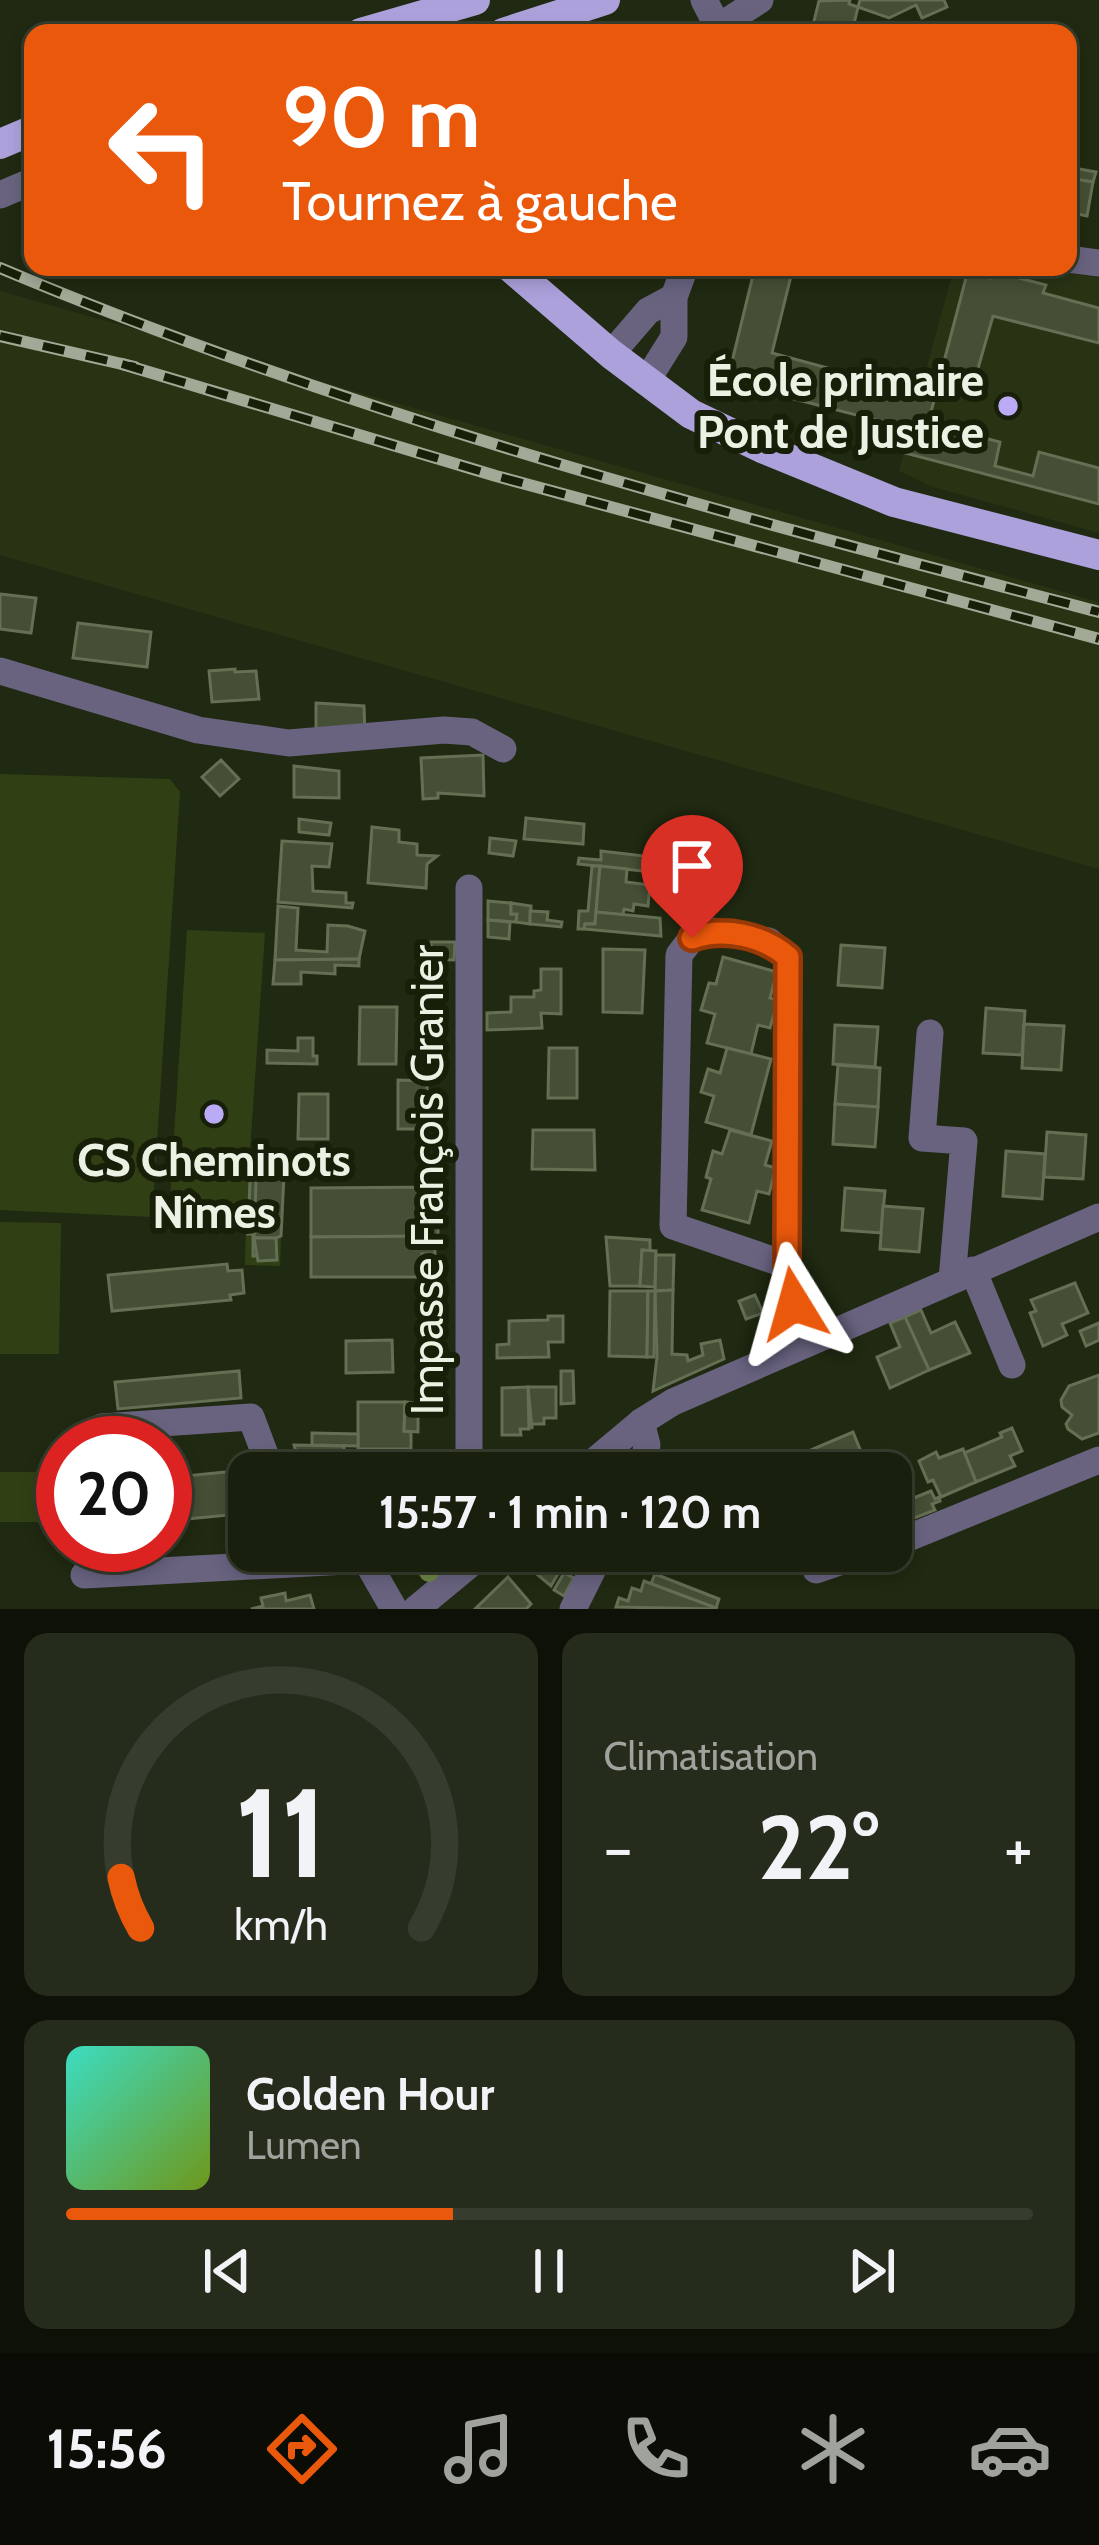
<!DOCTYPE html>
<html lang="fr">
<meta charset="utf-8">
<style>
body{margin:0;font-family:Cabin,sans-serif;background:#252c1b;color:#f1f3f6;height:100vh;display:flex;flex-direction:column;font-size:45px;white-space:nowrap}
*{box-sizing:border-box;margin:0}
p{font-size:39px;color:#9fa29d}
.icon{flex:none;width:66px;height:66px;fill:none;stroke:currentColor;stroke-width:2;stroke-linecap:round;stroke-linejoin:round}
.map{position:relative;height:1609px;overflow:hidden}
.sheet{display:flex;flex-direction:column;gap:24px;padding:24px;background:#0d1107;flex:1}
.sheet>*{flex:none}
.guide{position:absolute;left:24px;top:24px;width:1053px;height:252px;border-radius:24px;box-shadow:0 6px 18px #0003,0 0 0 3px #363d2e;background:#ea580c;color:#fff;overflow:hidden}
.speed{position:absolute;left:36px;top:1416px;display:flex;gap:24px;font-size:60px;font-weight:700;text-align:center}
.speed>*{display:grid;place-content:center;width:156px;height:156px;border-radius:50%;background:#181f0d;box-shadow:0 6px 18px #0003,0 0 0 3px #363d2e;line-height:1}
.speed .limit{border:18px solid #d22;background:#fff;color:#111}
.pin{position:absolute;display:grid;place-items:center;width:102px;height:102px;color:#fff;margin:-123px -51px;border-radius:50% 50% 50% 0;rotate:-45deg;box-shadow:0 0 12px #0007}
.pin .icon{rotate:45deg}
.me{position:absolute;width:132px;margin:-66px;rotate:352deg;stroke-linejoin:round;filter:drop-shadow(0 0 9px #0008)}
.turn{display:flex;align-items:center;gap:42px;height:252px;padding:0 60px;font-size:54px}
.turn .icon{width:156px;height:156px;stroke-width:2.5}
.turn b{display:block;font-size:84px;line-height:102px}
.big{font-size:90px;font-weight:700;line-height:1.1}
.sheet .widget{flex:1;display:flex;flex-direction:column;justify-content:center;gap:18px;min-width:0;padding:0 42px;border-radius:24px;background:#252c1b}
.sheet .dial{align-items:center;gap:0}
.dial svg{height:312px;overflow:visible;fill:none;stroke:#363d2e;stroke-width:7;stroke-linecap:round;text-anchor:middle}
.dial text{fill:#f1f3f6;stroke:none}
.song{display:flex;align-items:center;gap:36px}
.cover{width:144px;height:144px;border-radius:18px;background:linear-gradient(135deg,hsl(170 70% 55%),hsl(80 70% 35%))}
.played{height:12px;border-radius:6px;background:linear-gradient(90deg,#ea580c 40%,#363d2e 40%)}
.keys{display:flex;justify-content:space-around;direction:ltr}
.heat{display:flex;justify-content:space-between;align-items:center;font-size:66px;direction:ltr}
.sheet .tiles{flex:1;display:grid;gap:24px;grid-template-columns:1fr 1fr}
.widget:last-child{grid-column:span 2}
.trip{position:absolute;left:228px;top:1452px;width:684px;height:120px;border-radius:24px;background:#181f0d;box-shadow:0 6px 18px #0003,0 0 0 3px #363d2e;font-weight:700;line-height:120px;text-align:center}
.tabs{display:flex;height:192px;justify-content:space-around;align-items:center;background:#0a0c05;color:#9fa29d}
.tabs .icon{width:84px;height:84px}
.tabs .selected{color:#ea580c}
.tabs b{font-size:54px;color:#f1f3f6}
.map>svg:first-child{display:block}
.built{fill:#283314}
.pitch{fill:#314014}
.building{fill:#454f35;stroke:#646f54;stroke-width:3}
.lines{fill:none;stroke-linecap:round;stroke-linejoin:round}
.minor{stroke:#696380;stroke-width:27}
.major{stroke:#ada1dc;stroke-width:30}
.rail-casing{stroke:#a2a997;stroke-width:12}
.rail{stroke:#171f08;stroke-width:8;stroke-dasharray:22;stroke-linecap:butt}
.tree{fill:#6f8646}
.route-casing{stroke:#983908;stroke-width:30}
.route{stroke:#ea580c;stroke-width:21}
.poi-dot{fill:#bbaaf6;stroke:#171f08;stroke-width:4.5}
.labels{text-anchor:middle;stroke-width:12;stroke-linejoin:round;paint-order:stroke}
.poi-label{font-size:45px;font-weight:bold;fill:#ecf2e3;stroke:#171f08;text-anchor:end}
.street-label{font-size:45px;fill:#ecf2e3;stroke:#171f08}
</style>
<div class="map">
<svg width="1099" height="1609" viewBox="0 0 1099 1609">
<rect width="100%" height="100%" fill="#202911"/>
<g class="built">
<polygon points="954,267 1035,267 1099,278 1099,533 933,487 899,471"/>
<polygon points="0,291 1099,602 1099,869 0,555"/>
</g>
<g class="pitch">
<polygon points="0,774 170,779 180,792 152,1217 0,1210"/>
<polygon points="187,930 265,933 250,1151 284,1152 280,1266 245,1265 246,1221 169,1217"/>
<polygon points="0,1222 61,1223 59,1354 0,1354"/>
<polygon points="0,1472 40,1472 39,1522 0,1522"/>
</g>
<g class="building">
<polygon points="850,0 849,4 858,7 854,24 881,33 811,33 819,1"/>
<polygon points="860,0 944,0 947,7 922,18 916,5 889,18 858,7"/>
<polygon points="1068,167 1096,172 1093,182 1068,178"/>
<polygon points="1068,178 1093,182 1087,216 1068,212"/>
<polygon points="755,267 791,276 772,353 935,397 928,423 1000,442 995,466 1033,476 1039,452 1099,468 1099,504 905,453 911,429 763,391 764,383 729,374"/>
<polygon points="992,271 1046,285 1043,293 1099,308 1099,343 993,316 975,379 942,369 967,274 990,278"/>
<polygon points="0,594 36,598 31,633 0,629"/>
<polygon points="78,623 151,632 147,667 73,658"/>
<polygon points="235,669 235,672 256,671 259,699 212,702 209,671"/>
<polygon points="316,703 364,706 365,735 316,736"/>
<polygon points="483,755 484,796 438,793 438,798 423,799 421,758"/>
<polygon points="221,760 239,779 220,796 202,777"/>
<polygon points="294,766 339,771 339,798 294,797"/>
<polygon points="526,818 584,824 583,844 524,839"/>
<polygon points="299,819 331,823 329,835 299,832"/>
<polygon points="372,827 399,830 399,842 417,844 417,855 437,856 427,864 426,888 368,883"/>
<polygon points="490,838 516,841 513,856 489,853"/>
<polygon points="282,841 332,844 329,867 312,866 313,891 346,893 346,903 353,903 352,908 278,902"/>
<polygon points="601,851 653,857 652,872 578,864 579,858 601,860"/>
<polygon points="592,866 600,866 595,924 585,924 584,929 578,929 579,911 588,911"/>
<polygon points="600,866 627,869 626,882 650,885 648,906 634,904 633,911 624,909 623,915 596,912"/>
<polygon points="488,901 511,903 511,914 517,914 516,922 488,920"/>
<polygon points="511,903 531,906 530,924 516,922 517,914 511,914"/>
<polygon points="278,906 298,908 296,950 327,952 328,925 348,926 365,931 359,959 275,960"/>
<polygon points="530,911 548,912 547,920 562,922 561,927 530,924"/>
<polygon points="596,912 660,918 661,936 584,929 585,924 595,924"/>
<polygon points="488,920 510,922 509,939 488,937"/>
<polygon points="431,942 455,942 454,960 431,959"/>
<polygon points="841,945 885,948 882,988 838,985"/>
<polygon points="603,949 645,950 642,1013 603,1012"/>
<polygon points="723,957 777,972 770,998 778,1000 770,1028 758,1025 751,1054 707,1043 715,1014 701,1010 709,983 716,984"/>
<polygon points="359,959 359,966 335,965 335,974 301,972 301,984 273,984 275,960"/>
<polygon points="541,969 561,969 561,1014 541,1013 542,1028 487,1030 487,1013 511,1012 511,997 534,997 534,991 541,990"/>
<polygon points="360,1007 397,1007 396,1064 359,1064"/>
<polygon points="986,1008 1025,1011 1022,1055 983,1053"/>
<polygon points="1024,1024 1064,1026 1061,1070 1022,1068"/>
<polygon points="835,1025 878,1027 875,1067 833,1064"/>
<polygon points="298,1038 313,1038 313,1056 317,1056 317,1064 267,1063 267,1050 298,1051"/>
<polygon points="549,1048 577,1048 577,1098 548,1098"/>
<polygon points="727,1048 771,1059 751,1135 706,1122 714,1096 701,1092 708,1069 720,1073"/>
<polygon points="838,1065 880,1068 878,1107 835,1104"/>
<polygon points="398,1080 427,1081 427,1129 398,1129"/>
<polygon points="299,1094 328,1094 328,1139 298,1139"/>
<polygon points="835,1104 878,1107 875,1147 833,1144"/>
<polygon points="533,1130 594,1130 595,1170 532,1169"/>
<polygon points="730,1130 772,1141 765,1165 776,1168 769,1194 757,1191 749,1223 702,1210 711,1179 706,1177 713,1151 722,1154"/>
<polygon points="1047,1132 1086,1135 1083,1179 1044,1177"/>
<polygon points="1006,1151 1045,1154 1042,1199 1003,1196"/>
<polygon points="282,1153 279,1234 274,1234 273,1256 253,1256 253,1234 248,1234 251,1154"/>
<polygon points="257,1155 285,1155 281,1236 276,1238 254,1238"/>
<polygon points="438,1187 438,1236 311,1237 311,1188"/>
<polygon points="845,1188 885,1191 881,1233 842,1230"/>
<polygon points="883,1206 923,1209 919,1252 880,1249"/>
<polygon points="434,1236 435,1254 422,1254 422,1277 311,1277 311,1237"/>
<polygon points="606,1237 650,1240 650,1251 642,1250 640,1286 610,1286"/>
<polygon points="254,1238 276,1238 277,1260 258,1261"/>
<polygon points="642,1250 656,1251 655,1287 640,1286"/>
<polygon points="656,1255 674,1255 673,1290 655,1291"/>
<polygon points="227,1264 228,1271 242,1270 244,1293 230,1295 231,1300 112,1311 108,1275"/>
<polygon points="1075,1283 1088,1313 1062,1324 1067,1335 1043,1346 1030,1313 1036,1311 1031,1300"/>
<polygon points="673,1290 672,1354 687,1355 688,1361 703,1355 701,1344 720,1340 724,1359 653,1391 657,1357 655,1291"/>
<polygon points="610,1291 648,1291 647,1357 609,1356"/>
<polygon points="648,1291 655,1291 654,1357 647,1357"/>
<polygon points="755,1295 763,1313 746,1319 739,1301"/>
<polygon points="921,1310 931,1333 955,1322 970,1353 929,1370 905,1317"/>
<polygon points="548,1316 563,1316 563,1342 548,1342 549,1357 497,1358 497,1345 509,1344 509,1321 548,1320"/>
<polygon points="905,1317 929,1370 890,1388 877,1357 900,1347 890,1323"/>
<polygon points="1099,1323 1099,1340 1086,1346 1080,1331"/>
<polygon points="392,1340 393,1372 346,1373 346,1341"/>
<polygon points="239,1371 241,1398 118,1409 115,1382"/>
<polygon points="561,1371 573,1371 574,1403 561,1404"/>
<polygon points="1099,1375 1099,1433 1082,1439 1068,1429 1066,1424 1072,1415 1062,1407 1061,1400 1069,1386"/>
<polygon points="528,1387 556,1387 556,1418 544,1418 544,1424 532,1424 532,1429"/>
<polygon points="528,1387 529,1429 520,1429 521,1435 502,1435 502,1388"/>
<polygon points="358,1402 405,1402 404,1431 411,1432 411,1449 358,1449"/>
<polygon points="405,1402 418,1403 418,1432 404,1431"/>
<polygon points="1012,1428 1022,1451 1010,1456 1015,1466 976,1482 964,1453 1002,1437 1000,1433"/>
<polygon points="853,1432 866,1464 844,1473 815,1473 806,1452"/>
<polygon points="312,1433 358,1434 358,1446 312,1445"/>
<polygon points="294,1445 344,1446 344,1454 317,1454 321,1473 302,1473"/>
<polygon points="963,1449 976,1482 941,1497 933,1480 928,1482 919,1461 936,1452 939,1458"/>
<polygon points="236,1471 240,1514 165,1521 165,1478"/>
<polygon points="931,1491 935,1499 939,1497 940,1501 932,1504 935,1510 904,1522 899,1504"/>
<polygon points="898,1496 906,1529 891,1534 891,1498"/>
<polygon points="538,1551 571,1551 551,1586 526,1565"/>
<polygon points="564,1573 574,1578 564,1596 554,1590"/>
<polygon points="655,1574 719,1599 716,1608 651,1584"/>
<polygon points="508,1577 531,1604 526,1609 475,1609"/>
<polygon points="644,1581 716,1608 715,1609 616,1607 619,1598 628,1601 632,1588 641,1591"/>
<polygon points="285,1593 286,1601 310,1595 314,1609 251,1609 263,1606 261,1598"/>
</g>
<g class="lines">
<g class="minor">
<polyline points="704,0 721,33"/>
<polyline points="709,33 760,0"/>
<polyline points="0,195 33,181"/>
<polyline points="1068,259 1099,263"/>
<polyline points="611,354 648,311 674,297"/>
<polyline points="646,382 674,337 674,297 685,267"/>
<polyline points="0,671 198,730 289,743 444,730 472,732 503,749"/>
<polyline points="469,888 469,1473"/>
<polyline points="930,1033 922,1138 964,1141 952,1280"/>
<polyline points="787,1265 787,957 769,941 712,931 692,938 679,955 673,1226 787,1265 802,1344"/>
<polyline points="973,1270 1012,1365"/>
<polyline points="641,1422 647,1445 642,1473"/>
<polyline points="102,1427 251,1417 272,1473"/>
<polyline points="580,1473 641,1422 673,1402 1099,1217"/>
<polyline points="891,1545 1099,1460"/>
<polyline points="390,1551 366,1560 394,1609"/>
<polyline points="816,1570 872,1551"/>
<polyline points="84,1575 366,1560"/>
<polyline points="416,1609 486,1551"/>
<polyline points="573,1609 602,1551"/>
</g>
<g class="major">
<polyline points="361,33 475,0"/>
<polyline points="503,33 605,0"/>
<polyline points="0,144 33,130"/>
<polyline points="510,267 611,354 691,414 762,448 894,502 1099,555"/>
</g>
<defs>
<g id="rail">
<path d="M0,268C355,417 727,514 1099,612"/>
<polyline points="0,336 135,367"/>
<polyline points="122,364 496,476 1099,639"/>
</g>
</defs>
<use href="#rail" class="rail-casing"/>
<use href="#rail" class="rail"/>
</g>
<circle class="tree" cx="429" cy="1572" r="10"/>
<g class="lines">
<defs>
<path id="route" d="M692,938C724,927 762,935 788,957L787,1265L794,1304"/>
</defs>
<use href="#route" class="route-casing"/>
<use href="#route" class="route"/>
</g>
<g class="poi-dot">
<circle cx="1008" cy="406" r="12"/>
<circle cx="214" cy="1114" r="12"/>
</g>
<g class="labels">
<g class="poi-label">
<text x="984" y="396">École primaire<tspan x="984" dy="52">Pont de Justice</tspan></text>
<text x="214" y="1176" text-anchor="middle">CS Cheminots<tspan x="214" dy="52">Nîmes</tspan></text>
</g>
<g class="street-label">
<text transform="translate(427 1180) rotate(-90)" y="16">Impasse François Granier</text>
</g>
</g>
</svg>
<div class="speed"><div class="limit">20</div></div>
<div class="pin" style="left:692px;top:938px;background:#d93025"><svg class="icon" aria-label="arrive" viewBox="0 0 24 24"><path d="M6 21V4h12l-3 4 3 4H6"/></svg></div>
<svg class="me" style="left:794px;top:1304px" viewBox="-20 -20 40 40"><path d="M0-17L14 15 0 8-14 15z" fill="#ea580c" stroke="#fff" stroke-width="4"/></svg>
<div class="trip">15:57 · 1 min · 120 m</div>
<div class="guide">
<div class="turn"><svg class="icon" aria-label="left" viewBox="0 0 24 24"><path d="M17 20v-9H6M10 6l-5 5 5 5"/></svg><div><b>90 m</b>Tournez à gauche</div></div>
</div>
</div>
<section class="sheet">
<div class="tiles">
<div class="widget dial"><svg viewBox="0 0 100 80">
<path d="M14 69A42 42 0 1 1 86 69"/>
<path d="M14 69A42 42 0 0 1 9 56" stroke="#ea580c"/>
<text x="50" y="56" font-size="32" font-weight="700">11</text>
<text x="50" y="72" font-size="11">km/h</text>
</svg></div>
<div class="widget"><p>Climatisation</p>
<div class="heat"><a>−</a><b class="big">22°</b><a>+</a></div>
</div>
<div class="widget">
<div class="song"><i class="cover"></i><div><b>Golden Hour</b><p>Lumen</p></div></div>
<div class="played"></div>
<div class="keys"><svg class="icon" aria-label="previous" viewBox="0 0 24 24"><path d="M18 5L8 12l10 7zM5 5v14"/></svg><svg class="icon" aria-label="pause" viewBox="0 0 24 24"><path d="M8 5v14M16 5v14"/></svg><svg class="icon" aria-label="next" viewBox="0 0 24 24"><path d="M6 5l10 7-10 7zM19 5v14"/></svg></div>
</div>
</div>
</section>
<nav class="tabs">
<b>15:56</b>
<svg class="icon selected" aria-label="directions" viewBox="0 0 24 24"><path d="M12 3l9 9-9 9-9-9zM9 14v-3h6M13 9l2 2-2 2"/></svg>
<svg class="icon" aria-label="music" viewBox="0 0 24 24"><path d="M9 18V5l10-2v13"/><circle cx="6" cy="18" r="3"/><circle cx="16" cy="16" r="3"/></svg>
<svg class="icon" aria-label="phone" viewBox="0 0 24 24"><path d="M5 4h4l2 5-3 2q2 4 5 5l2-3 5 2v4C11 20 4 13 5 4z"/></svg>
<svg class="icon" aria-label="climate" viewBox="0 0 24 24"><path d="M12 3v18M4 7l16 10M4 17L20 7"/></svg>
<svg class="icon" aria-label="car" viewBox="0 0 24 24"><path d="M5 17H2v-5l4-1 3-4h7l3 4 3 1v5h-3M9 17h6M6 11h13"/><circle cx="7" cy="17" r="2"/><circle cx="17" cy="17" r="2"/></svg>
</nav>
